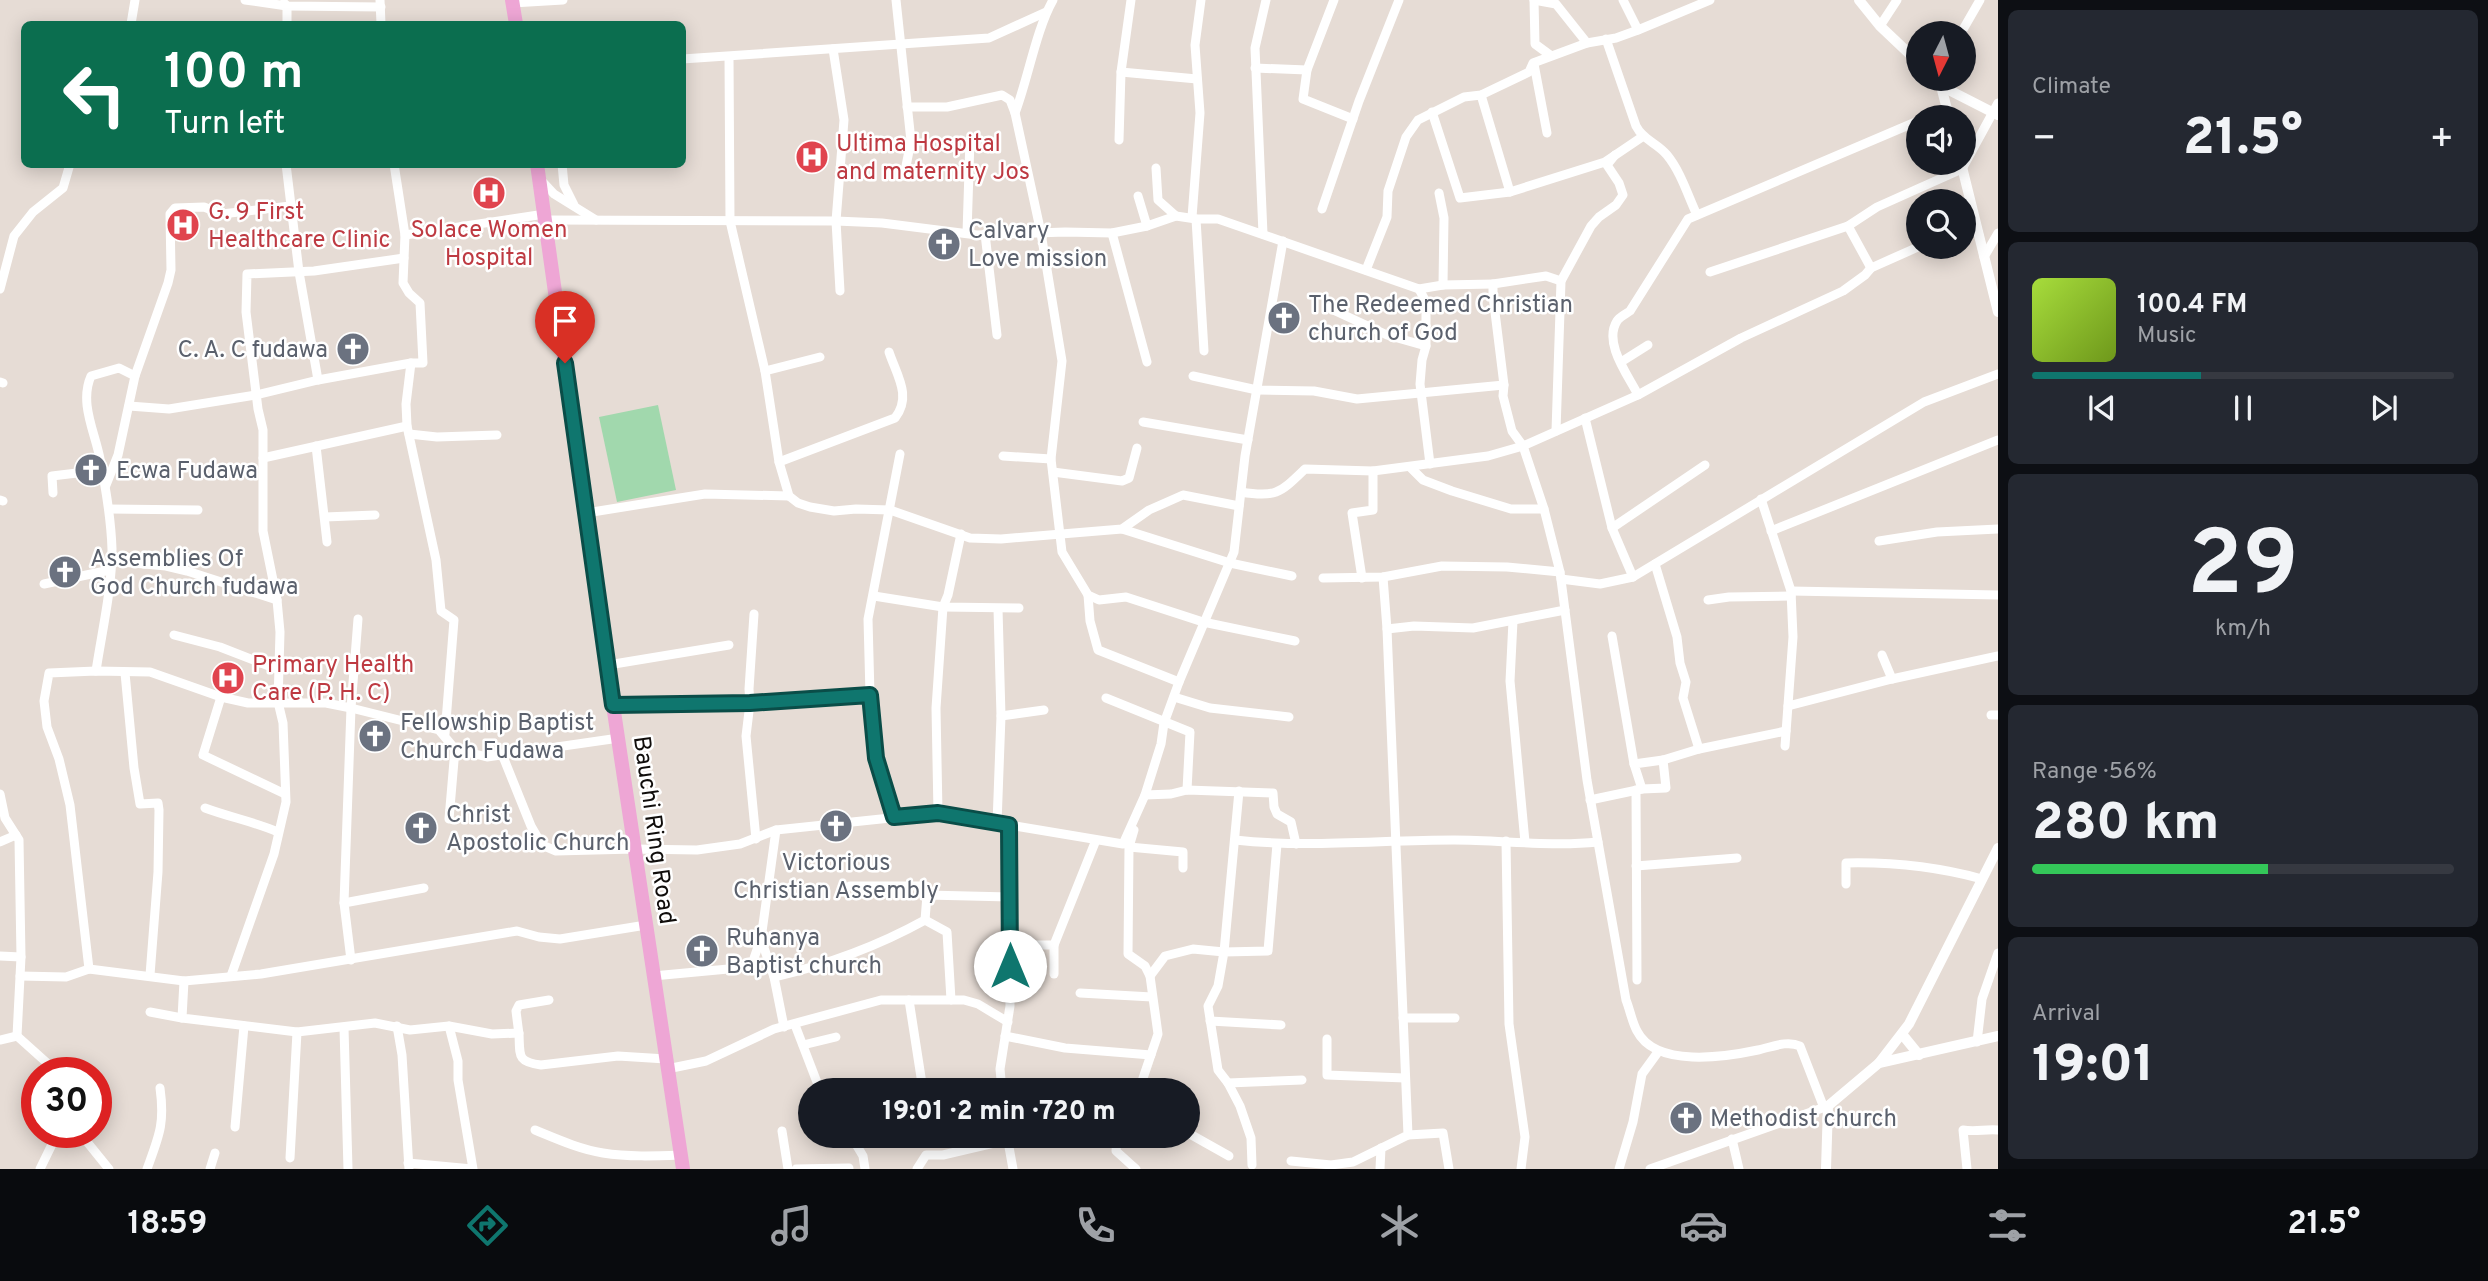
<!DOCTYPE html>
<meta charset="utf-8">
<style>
body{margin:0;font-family:Overpass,sans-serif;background:#242831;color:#f1f3f6;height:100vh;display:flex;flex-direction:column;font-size:26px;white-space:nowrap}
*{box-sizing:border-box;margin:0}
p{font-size:23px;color:#9ea1a6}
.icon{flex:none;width:38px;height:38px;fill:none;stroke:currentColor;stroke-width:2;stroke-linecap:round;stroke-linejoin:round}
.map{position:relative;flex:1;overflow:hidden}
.details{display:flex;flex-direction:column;gap:10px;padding:10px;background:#0d0f14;width:490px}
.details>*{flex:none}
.top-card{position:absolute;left:21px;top:21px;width:665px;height:147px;border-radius:10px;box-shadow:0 4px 18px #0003;background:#0b6e4f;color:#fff;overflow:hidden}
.needle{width:46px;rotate:186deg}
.buttons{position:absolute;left:1906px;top:21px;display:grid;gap:14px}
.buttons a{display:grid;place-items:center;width:70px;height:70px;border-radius:50%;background:#171b24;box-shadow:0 4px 18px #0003;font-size:35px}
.speed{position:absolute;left:21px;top:1057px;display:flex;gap:14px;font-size:35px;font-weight:700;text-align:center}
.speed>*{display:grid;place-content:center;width:91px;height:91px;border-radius:50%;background:#171b24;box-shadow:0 4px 18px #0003;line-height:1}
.speed .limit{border:10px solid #d22;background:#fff;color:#111}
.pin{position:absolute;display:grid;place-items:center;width:60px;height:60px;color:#fff;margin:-72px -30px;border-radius:50% 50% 50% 0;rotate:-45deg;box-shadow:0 0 7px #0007}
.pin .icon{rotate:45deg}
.me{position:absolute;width:77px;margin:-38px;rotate:0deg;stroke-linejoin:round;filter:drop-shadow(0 0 5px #0008)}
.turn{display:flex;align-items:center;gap:24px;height:147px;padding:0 28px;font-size:32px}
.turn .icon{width:91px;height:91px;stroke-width:2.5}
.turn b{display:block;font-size:49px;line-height:60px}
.big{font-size:52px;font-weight:800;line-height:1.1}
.details .tile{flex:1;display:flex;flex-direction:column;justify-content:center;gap:10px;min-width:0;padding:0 24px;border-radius:10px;background:#242831}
.details .dial{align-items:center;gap:0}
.dial b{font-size:91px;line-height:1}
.song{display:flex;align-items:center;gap:21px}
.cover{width:84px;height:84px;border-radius:10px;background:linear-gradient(135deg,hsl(80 70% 55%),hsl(80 70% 35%))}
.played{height:7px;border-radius:4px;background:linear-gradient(90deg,#0f766e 40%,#363941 40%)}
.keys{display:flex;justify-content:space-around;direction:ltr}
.heat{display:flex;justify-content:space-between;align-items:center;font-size:38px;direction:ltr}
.charge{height:10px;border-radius:5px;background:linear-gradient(90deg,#34c759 56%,#363941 0)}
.trip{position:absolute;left:798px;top:1078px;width:402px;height:70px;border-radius:35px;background:#171b24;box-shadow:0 4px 18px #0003;font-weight:800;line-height:70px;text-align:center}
.tabs{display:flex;height:112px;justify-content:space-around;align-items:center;background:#090b0e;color:#9ea1a6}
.tabs .icon{width:49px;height:49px}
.tabs .current{color:#0f766e}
.tabs b{font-size:32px;color:#f1f3f6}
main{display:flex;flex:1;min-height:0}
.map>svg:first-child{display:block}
.green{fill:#a1d8ad}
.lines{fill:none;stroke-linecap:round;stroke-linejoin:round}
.minor{stroke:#fff;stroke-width:9}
.tertiary{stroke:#fff;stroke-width:10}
.primary{stroke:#eea6d5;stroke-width:14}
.route-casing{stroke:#0a4d48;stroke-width:18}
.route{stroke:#0f766e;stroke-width:12}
.labels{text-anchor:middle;stroke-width:5;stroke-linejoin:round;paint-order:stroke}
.health-label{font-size:24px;fill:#be3a42;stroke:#fff;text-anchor:start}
.worship-label{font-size:24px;fill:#5b616d;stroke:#fff;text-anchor:start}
.street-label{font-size:24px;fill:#100d0b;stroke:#fff}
</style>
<main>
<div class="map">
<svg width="1998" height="1169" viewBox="0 0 1998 1169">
<rect width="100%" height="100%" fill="#e6dcd5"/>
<polygon class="green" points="658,405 676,490 617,502 599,417"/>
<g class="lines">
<g class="minor">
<polyline points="245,0 287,6 381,7"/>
<polyline points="380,0 381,24"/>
<polyline points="896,0 911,141 904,176"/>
<polyline points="1534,0 1556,4 1587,43"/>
<polyline points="1534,0 1535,44 1550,55"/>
<polyline points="1623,0 1638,30"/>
<polyline points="284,3 287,6 287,24"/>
<polyline points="512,3 563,0"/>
<polyline points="131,24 135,0"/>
<polyline points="1880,26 1897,0"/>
<polyline points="1961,33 1980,0"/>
<path d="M1606,39L1636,126C1643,140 1657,143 1667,155C1681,172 1688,196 1697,215"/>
<polyline points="833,49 844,120 836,221 840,291"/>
<polyline points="729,57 730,221 765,371 779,462 789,496 798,503 810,507 834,511 856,509 890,510 970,538 1001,539 1122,529 1149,510 1183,495 1239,506"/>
<polyline points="682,59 989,38 1046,12"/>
<polyline points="1534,64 1547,133"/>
<polyline points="1255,68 1307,70 1334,0"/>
<polyline points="1307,70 1303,99 1353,119"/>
<polyline points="1121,72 1197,79"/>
<polyline points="1481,95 1510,192"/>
<polyline points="907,107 947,107 1002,95 1010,100 1015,113 1041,233 1062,361 1051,459 1062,552 1088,595 1099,600 1126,597 1203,622 1295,641"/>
<polyline points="1432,112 1460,198 1510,192 1605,162 1642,137"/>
<path d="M1015,113C1028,79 1036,30 1053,0"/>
<polyline points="1926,117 1947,108"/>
<polyline points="1119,140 1121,72 1131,0"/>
<polyline points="286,164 299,272 318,380"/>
<polyline points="394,164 405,235 403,283 409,293 420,303 423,363 411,363 406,404 407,426 436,560 441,611 454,620 445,734"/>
<polyline points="562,164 564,185 574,205"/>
<polyline points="1156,168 1158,200 1176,216"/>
<polyline points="540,179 554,194 596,220"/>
<polyline points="1439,193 1444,218 1443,285"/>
<polyline points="1138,196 1147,226"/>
<polyline points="1322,209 1359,101 1399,0"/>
<polyline points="1192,217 1200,113 1195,45 1201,0"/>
<polyline points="1196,219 1204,351"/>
<polyline points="546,220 836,221 882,223 977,235 1065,232 1112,233 1147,226 1176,216 1196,219 1218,219 1419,289 1443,285 1493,284"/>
<polyline points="1848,226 1871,268"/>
<polyline points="1964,226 1975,221"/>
<polyline points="967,233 970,139"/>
<polyline points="1112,233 1147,362"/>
<polyline points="985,234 997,335"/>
<polyline points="1263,234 1255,48 1266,0"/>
<polyline points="405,235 545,214"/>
<polyline points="1984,257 1998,233"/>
<polyline points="1366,270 1387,217 1388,191 1406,137 1418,120 1464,97 1481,95 1529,72 1533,63 1587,43 1616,38 1638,30 1710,0"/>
<polyline points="1710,272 1848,226 1877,207 1962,169 1998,103"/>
<path d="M1561,281L1546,276L1493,284V296L1504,385L1503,396L1512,431L1523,446L1544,509L1560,572L1587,780L1626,1000C1630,1010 1632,1022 1637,1031C1656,1068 1725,1057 1758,1050C1772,1047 1787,1040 1800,1046L1824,1108"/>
<polyline points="0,289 14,236 33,212 63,188 70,164"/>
<polyline points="1419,289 1426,302 1426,346 1422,360 1420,384 1430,464"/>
<polyline points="1329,308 1387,335 1426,346"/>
<polyline points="1621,362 1648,345"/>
<polyline points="765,371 820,357"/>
<polyline points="1193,376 1257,390 1314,391 1357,399 1504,385"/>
<polyline points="0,382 3,383"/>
<path d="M1638,395C1628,375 1603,343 1617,321C1619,317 1626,314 1630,311L1688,219L1918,121"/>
<polyline points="129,406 169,409 256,395 318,380 411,363"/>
<polyline points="1585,418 1612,528 1633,577"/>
<polyline points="1143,422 1248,440"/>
<polyline points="1556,431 1561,281 1591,226 1599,217 1616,205 1623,195 1619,183 1607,165 1615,155"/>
<polyline points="409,434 437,437 497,435"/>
<polyline points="316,446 327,542"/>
<polyline points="1003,456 1051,459"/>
<polyline points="263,458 407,426"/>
<path d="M779,462L895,418C912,396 897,376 889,352"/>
<polyline points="1410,467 1423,480 1452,491 1511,509 1544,509"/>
<polyline points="1053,472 1122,481 1129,478 1137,448"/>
<polyline points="106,485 118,455 135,376 168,283 171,270 170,214 175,208 204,207 222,214 290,206"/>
<path d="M1241,492C1276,498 1280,493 1305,469L1373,471L1488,456L1523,446L1638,395L1741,338L1843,291L1865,275L1871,268L1918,247"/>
<polyline points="53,493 52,476 102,470"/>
<polyline points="1761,499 1791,591 1793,637 1785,746"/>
<polyline points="0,500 3,501"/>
<polyline points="109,509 198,510"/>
<polyline points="586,513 705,494 789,496"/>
<polyline points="325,517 375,515"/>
<polyline points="1612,528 1705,465"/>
<polyline points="1122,529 1230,563 1292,576"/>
<polyline points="1771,531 1998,440"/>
<polyline points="1879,541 1937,532 1998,529"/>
<polyline points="111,561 166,566 187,571 277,600"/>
<polyline points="1655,564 1677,637 1680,663 1686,682 1683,698 1699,749"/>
<polyline points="1323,578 1383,577 1442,566 1507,567 1560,572"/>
<polyline points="1362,578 1352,513 1373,510 1373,471"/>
<polyline points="1561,579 1600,584 1633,577 1924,402 1998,374"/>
<polyline points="44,584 110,570"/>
<polyline points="1791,591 1998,595"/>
<polyline points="1088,595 1090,621 1098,650 1179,682"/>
<polyline points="874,596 943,607 1019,608"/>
<polyline points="1708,600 1729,597 1791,596"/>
<polyline points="754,614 749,689 750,703 746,736 756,839"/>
<polyline points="1513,621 1510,681 1525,842"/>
<polyline points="1387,629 1414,626 1473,628 1565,610"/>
<polyline points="174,635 220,647 279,670"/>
<polyline points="1612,636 1634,764"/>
<polyline points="1882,655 1892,679"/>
<polyline points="608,665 729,645"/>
<path d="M96,671C102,631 112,589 112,549C111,518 106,489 100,459C95,432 79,403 91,376L119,368L135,376"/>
<polyline points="125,673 134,768 140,804 158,803 159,810 158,872 150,975"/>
<polyline points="221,697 203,755 285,794"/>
<polyline points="1174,697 1210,708 1289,717"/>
<polyline points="1106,698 1190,732 1187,790"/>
<polyline points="613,705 750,703 870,695"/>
<polyline points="1788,706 1892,679 1998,656"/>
<polyline points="1991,715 1998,715"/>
<polyline points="1001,716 1044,710"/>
<polyline points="502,754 531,826 542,845 556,851 634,849 697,850 740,844 776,830 938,813 1123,844 1145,795 1161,744 1164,723 1179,682 1234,552 1245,456 1283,241"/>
<polyline points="1642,789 1666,788 1663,760"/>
<polyline points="1636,790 1637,980"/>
<polyline points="0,794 5,818 19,840 21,957 17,1036"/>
<polyline points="1145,795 1171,794 1187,790 1273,793 1274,807 1277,814 1291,822 1296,844"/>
<polyline points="1590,800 1642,789 1634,764 1663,760 1699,749 1786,731"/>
<path d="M205,808C229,817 255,822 278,832"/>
<polyline points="938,813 936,708 943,607 948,595 961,534"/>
<polyline points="894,817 876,758 870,695 868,619 900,454"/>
<polyline points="449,819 455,749"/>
<polyline points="997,824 1001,716 998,609"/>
<polyline points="776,830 761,939 774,977 784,1027"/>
<polyline points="1134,830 1129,847 1128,954 1145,966 1150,976 1158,1034 1139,1090"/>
<path d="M1235,840C1308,848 1380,840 1454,840C1502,840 1550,847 1598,842"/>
<polyline points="1506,841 1509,1024 1525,1137 1521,1169"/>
<polyline points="0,842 16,835"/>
<polyline points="1129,847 1183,852 1183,868"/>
<polyline points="1636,866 1737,858"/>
<path d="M1846,884V863C1891,862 1938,867 1982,879"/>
<polyline points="850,886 926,886 927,895"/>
<polyline points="344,903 424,888"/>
<polyline points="925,920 947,932 951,1000"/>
<polyline points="1010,945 1054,945 1096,840"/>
<polyline points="0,956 21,957"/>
<polyline points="351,960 344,903 351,708 358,619"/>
<polyline points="89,969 70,805 59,759 47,727 44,701 49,673 96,671 150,672 221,697 248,703 326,703 351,708 439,730 455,749 487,757 619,738"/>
<polyline points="1054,974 1054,945"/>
<polyline points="20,976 66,977 89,969 184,981 261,974 517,931 539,937 560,939 646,925"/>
<polyline points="231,976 274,854 286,802 283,723 278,702 280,632 277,600 263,531 263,430 258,409 246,312 247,274 314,271 404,258"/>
<polyline points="653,976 739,968 752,964 760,941"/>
<polyline points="1150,976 1165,956 1193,949 1224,952 1239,791"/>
<path d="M774,977C826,965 878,946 925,920L927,895L1010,897"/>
<polyline points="184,981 182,1018 297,1032 375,1023 410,1030 449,1026 492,1034 519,1033"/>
<polyline points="1080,993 1152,997"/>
<path d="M549,1000L519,1005L516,1011C517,1019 518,1027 519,1034C520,1056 517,1062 541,1065L618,1056L666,1059"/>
<polyline points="909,1000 923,1090"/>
<polyline points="150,1012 182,1018"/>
<polyline points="1403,1018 1455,1018"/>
<polyline points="1210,1021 1281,1025"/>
<polyline points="795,1025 820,1090"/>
<polyline points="397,1026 402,1055 409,1169"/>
<polyline points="449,1026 458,1061 458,1080 473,1169"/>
<polyline points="344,1028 348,1169"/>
<polyline points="17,1036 46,1062 51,1073"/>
<polyline points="1005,1036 1065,1048 1151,1055"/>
<polyline points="1327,1039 1327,1075 1405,1078"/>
<polyline points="0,1040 17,1036"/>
<polyline points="1977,1042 1982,999 1998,953"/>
<polyline points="803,1045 836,1037"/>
<polyline points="667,1069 706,1061 774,1029 881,1000 964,1000 978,1004 1008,1022"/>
<polyline points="1228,1083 1302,1080"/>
<polyline points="1002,1090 1000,1069 1010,1006 1009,825"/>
<polyline points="235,1127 244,1026"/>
<path d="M535,1130C557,1139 579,1149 603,1153C628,1157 655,1156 680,1155"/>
<polyline points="782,1131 788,1169"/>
<polyline points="79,1132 109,1169"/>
<polyline points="1188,1133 1229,1156"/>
<polyline points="1408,1135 1443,1133 1449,1169"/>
<polyline points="851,1136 863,1156 865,1169"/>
<polyline points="1007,1136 1013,1169"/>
<polyline points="1117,1136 1116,1151 1136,1169"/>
<polyline points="1732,1139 1739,1169"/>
<polyline points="290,1158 297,1032"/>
<polyline points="1291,1161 1331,1165 1353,1162 1408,1135 1387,629 1383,577"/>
<polyline points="408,1163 472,1169"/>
<polyline points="1252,1165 1251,1138 1240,1106 1228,1083 1218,1070 1208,1006 1218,986 1224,952 1268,951 1277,844"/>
<polyline points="40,1169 58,1132"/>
<path d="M147,1169C159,1136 165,1124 160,1088"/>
<polyline points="210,1169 215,1153"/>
<polyline points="796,1169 849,1168"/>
<polyline points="917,1169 926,1155 943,1155 1007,1140"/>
<polyline points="1380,1169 1381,1148"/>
<polyline points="1619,1169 1633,1122 1642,1074 1658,1052"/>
<polyline points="1650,1169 1828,1106"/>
<path d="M1967,1169L1963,1130C1976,1132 1985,1129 1998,1130"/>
</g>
<g class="tertiary">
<polyline points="1859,0 1880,26 1918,62"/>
<polyline points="1935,79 1941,86 1949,117"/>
<polyline points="1941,86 1998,115"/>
<polyline points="1961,163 1998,312"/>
<polyline points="1902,1034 1919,1055"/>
<polyline points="1879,1063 1909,1024 1998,848"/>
<polyline points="1826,1169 1828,1106 1879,1063 1998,1036"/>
</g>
<g class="primary">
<polyline points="512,0 516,24"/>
<polyline points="537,164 613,705 683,1169"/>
</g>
</g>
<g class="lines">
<defs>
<polyline id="route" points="565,363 613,705 750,703 870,695 876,758 894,817 938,813 1009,825 1010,966"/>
</defs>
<use href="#route" class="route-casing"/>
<use href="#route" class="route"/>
</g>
<defs>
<symbol id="hospital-disc" viewBox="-11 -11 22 22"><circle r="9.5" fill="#e0444e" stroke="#fff"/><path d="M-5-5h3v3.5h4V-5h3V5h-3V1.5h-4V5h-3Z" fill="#fff"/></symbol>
<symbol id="church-disc" viewBox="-11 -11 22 22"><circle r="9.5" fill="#6b7280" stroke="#fff"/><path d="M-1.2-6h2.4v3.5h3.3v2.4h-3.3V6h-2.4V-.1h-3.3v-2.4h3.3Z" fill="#fff"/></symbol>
</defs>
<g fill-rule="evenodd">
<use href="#hospital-disc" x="793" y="138" width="38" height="38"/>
<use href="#hospital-disc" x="470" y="174" width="38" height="38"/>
<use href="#hospital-disc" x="164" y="206" width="38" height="38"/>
<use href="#church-disc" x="925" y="225" width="38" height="38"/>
<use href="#church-disc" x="1265" y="299" width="38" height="38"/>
<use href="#church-disc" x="334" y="330" width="38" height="38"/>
<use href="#church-disc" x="72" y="451" width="38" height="38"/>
<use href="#church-disc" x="46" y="553" width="38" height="38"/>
<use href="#hospital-disc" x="209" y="659" width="38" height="38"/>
<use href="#church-disc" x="356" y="717" width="38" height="38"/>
<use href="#church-disc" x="817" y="807" width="38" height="38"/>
<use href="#church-disc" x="402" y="809" width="38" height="38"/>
<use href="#church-disc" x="683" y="932" width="38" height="38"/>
<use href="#church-disc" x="1667" y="1099" width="38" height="38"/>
</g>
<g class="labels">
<g class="health-label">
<text x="836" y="151">Ultima Hospital<tspan x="836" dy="28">and maternity Jos</tspan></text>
<text x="208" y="219">G. 9 First<tspan x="208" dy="28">Healthcare Clinic</tspan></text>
<text x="489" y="237" text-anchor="middle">Solace Women<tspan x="489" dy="28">Hospital</tspan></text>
<text x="252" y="672">Primary Health<tspan x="252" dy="28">Care (P. H. C)</tspan></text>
</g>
<g class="worship-label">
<text x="968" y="238">Calvary<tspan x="968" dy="28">Love mission</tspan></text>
<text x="1308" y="312">The Redeemed Christian<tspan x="1308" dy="28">church of God</tspan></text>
<text x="328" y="357" text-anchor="end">C. A. C fudawa</text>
<text x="116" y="478">Ecwa Fudawa</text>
<text x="90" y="566">Assemblies Of<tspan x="90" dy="28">God Church fudawa</tspan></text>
<text x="400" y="730">Fellowship Baptist<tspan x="400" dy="28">Church Fudawa</tspan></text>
<text x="446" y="822">Christ<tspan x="446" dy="28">Apostolic Church</tspan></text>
<text x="836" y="870" text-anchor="middle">Victorious<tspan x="836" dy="28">Christian Assembly</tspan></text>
<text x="726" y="945">Ruhanya<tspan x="726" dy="28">Baptist church</tspan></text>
<text x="1710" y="1126">Methodist church</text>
</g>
<g class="street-label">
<text transform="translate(655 830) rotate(82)" y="8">Bauchi Ring Road</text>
</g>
</g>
</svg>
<div class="buttons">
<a><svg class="needle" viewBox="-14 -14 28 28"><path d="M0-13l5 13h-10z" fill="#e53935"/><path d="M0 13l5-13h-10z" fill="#9ea1a6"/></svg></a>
<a><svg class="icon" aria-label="sound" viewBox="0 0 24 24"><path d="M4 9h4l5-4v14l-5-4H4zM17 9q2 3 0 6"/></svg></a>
<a><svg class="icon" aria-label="search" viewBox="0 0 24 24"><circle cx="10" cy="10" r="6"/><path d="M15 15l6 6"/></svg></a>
</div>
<div class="speed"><div class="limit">30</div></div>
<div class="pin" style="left:565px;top:363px;background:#d93025"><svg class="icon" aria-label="arrive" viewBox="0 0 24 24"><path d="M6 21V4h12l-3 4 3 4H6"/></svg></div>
<svg class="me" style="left:1010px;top:966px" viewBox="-20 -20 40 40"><circle r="19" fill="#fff"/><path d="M0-13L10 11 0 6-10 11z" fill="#0f766e"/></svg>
<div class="trip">19:01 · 2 min · 720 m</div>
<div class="top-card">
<div class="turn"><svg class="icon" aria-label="left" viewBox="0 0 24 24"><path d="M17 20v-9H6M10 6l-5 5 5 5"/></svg><div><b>100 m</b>Turn left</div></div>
</div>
</div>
<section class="details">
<div class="tile"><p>Climate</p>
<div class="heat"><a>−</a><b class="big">21.5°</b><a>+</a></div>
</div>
<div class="tile">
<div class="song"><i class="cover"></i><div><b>100.4 FM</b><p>Music</p></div></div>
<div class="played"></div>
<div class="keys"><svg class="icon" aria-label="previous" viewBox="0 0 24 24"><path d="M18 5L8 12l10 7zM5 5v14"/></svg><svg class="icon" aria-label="pause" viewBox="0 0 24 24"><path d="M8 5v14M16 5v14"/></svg><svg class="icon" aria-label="next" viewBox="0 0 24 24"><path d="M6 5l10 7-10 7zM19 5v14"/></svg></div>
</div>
<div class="tile dial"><b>29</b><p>km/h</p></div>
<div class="tile"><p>Range · 56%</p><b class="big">280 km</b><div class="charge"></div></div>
<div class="tile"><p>Arrival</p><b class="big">19:01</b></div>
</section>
</main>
<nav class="tabs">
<b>18:59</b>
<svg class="icon current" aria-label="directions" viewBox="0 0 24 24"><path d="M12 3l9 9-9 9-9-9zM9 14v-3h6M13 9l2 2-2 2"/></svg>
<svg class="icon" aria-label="music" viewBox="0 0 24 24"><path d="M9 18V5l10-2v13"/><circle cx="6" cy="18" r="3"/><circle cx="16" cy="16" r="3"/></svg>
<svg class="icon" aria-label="phone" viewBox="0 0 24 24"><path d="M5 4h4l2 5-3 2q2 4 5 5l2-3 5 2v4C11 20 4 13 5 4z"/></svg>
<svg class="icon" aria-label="climate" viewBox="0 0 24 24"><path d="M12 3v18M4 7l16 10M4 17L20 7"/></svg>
<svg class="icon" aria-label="car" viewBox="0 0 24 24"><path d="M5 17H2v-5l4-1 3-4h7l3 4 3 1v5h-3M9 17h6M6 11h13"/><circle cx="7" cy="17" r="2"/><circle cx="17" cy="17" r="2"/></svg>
<svg class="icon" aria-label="filters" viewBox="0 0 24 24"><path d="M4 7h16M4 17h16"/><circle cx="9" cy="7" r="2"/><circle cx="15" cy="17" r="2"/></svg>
<b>21.5°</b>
</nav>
